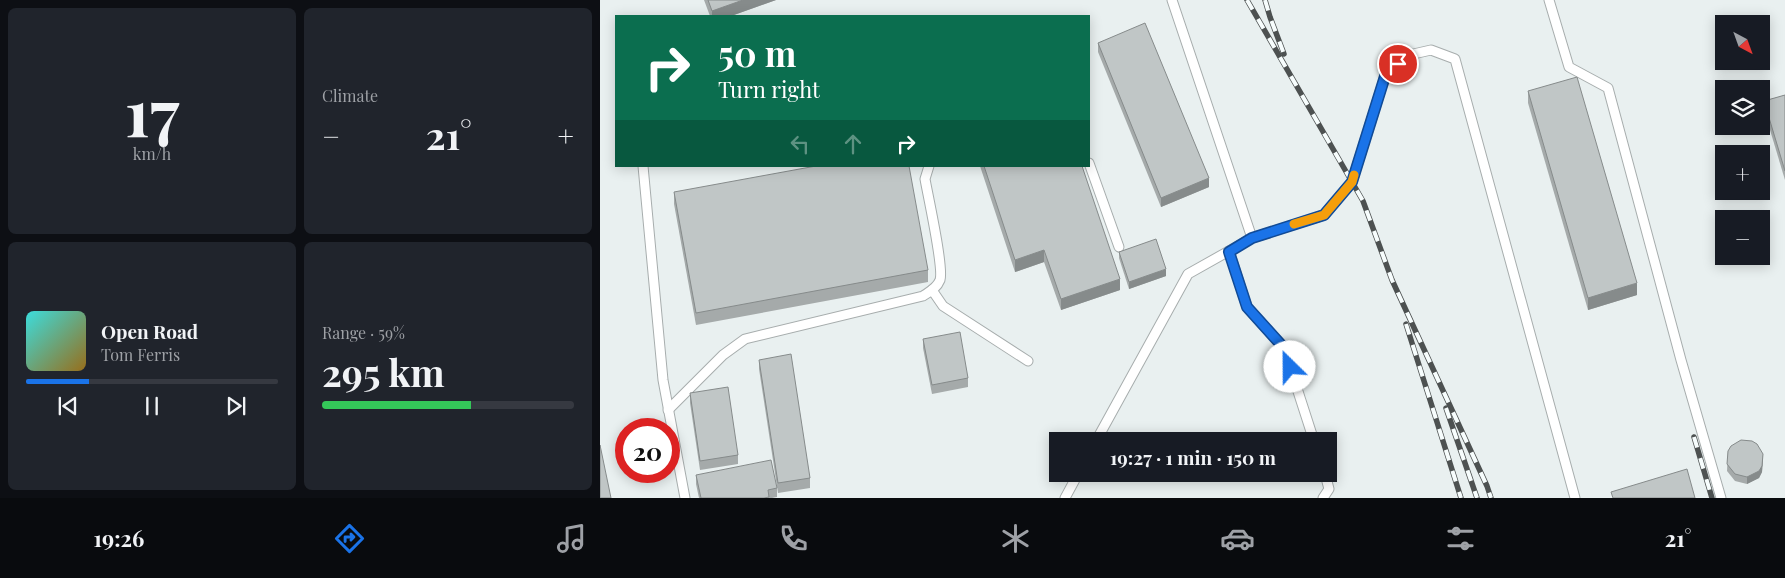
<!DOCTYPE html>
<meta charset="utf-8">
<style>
body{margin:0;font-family:"Playfair Display",serif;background:#20242c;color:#f1f3f6;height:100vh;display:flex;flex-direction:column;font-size:19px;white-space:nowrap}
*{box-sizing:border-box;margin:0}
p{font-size:16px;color:#9ea1a6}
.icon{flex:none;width:28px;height:28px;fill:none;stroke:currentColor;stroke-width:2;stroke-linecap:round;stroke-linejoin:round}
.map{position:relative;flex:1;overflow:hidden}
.sheet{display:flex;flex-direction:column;gap:8px;padding:8px;background:#0d0f14;width:600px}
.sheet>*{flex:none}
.guide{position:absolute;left:15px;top:15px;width:475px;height:152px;border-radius:0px;box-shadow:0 2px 12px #0003;background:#0b6e4f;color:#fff;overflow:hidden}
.needle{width:32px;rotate:139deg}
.fabs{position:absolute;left:1115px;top:15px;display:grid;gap:10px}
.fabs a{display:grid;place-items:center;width:55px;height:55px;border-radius:0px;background:#171b24;box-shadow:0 2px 12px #0003;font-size:25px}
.speed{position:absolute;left:15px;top:418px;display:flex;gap:10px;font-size:25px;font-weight:700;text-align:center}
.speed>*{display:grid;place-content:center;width:65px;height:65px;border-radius:50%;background:#171b24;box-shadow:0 2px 12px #0003;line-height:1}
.speed .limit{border:8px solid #d22;background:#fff;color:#111}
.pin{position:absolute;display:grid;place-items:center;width:42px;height:42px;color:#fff;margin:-21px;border:2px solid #fff;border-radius:50%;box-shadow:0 1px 5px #0007}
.me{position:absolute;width:55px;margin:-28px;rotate:337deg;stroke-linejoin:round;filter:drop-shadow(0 0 4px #0008)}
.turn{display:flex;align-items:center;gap:18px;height:105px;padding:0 20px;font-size:22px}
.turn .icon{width:65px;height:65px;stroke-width:2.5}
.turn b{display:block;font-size:35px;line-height:42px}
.lanes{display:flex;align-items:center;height:48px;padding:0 20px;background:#0003;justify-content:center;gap:25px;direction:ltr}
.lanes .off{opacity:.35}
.big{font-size:38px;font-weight:700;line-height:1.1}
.sheet .widget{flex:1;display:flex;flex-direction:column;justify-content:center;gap:8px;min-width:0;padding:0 18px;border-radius:8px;background:#20242c}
.sheet .dial{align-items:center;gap:0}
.dial b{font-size:65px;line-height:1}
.song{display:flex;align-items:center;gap:15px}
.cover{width:60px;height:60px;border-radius:8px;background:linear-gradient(135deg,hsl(180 70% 55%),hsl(40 70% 35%))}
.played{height:5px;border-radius:2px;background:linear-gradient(90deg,#1a73e8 25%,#363941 25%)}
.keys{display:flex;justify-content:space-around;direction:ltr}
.heat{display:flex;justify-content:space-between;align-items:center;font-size:28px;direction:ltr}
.charge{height:8px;border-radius:4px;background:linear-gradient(90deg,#34c759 59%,#363941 0)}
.sheet .tiles{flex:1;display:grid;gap:8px;grid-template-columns:repeat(2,1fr)}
.trip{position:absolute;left:449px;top:432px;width:288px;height:50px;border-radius:0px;background:#171b24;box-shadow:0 2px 12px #0003;font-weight:700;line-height:50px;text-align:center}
.tab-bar{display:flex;height:80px;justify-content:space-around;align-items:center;background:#090b0e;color:#9ea1a6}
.tab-bar .icon{width:35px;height:35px}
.tab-bar .selected{color:#1a73e8}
.tab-bar b{font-size:22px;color:#f1f3f6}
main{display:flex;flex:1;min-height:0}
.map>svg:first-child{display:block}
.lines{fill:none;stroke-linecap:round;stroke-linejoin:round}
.service-casing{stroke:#a7adad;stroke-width:11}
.service{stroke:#fff;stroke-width:9}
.rail-casing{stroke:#4d5151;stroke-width:5.5}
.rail{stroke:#f7fdfd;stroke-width:4;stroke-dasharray:11;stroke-linecap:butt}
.wall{fill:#a5aaaa}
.shaded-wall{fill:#868b8b}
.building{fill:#c0c6c6;stroke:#868b8b}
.route-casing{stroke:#114b97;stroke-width:12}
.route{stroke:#1a73e8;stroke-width:9}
.slow{stroke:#f59e0b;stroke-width:9}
</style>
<main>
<section class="sheet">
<div class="tiles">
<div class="widget dial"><b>17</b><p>km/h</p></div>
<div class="widget"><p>Climate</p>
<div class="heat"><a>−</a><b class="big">21°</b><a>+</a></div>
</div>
<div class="widget">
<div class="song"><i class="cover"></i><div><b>Open Road</b><p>Tom Ferris</p></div></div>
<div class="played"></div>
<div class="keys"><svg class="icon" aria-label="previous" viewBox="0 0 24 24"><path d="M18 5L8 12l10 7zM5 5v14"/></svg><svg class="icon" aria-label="pause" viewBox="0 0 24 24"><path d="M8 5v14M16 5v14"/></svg><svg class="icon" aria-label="next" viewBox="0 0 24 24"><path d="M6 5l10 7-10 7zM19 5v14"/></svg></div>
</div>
<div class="widget"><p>Range · 59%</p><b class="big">295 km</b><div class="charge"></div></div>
</div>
</section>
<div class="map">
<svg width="1185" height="498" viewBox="0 0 1185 498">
<rect width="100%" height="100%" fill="#e9f0f0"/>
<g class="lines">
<defs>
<g id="service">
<polyline points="572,0 652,238"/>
<polyline points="949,0 969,67 1008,88 1081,360 1121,498"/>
<polyline points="489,163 519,247"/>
<polyline points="43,166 63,380 85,498"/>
<polyline points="629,251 647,307 684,348 714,441"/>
<polyline points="332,290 343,306 428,361"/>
<path d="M68,410L123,355L145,339L323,296C329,292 337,288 340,280C344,268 328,196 325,179L329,166"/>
<polyline points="496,441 588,274 652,238 724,215 752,182 786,73 809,55 831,50 855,59 975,498"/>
<polyline points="465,498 478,474"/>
<polyline points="723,498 729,489 725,474"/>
</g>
</defs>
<use href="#service" class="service-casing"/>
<use href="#service" class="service"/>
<defs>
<g id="rail">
<polyline points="647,0 763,201 792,280 887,486 891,498"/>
<polyline points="665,0 670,17 684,54"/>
<polyline points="806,324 861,498"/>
<polyline points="846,408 877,498"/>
<polyline points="1094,437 1112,498"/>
</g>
</defs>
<use href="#rail" class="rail-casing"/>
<use href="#rail" class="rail"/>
</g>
<g class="wall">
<polygon points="104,0 176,0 131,16 110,16"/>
<polygon points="498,43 609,187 561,207 498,52"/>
<polygon points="928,91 1037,295 988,310 928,103"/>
<polygon points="1185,95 1185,180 1164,110 1164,101"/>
<polygon points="380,166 482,166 520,290 461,310 444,262 415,272"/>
<polygon points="74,192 328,270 328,282 96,325 74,204"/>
<polygon points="519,252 566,276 529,289 519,258"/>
<polygon points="323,339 368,378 368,387 332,394 323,348"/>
<polygon points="159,360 210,478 210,488 178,493 159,369"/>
<polygon points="90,393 138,455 138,464 100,470 90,403"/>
<polygon points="1128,451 1163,460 1162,472 1159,478 1147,484 1135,481 1127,471"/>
<polygon points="96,475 177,488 177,497 172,498 99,498 96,484"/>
</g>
<g class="shaded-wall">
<polygon points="143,0 176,0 131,16 112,16 112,11"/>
<polygon points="609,178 609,187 561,207 561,198"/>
<polygon points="444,250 444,262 415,272 415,260"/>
<polygon points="566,269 566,276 529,289 529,282"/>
<polygon points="520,279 520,290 461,310 461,299"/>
<polygon points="1037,283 1037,295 988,310 988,298"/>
<polygon points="1163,454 1162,472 1159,478 1147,484 1147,477"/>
</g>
<g class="building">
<polygon points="108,0 143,0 112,11"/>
<polygon points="545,23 609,178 561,198 498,43"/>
<polygon points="977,77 1037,283 988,298 928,91"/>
<polygon points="1185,95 1185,171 1164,101"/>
<polygon points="216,166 309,166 328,270 96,313 74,192"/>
<polygon points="384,166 482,166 520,279 461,299 444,250 415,260"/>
<polygon points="556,239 566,269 529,282 519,252"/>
<polygon points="360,332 368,378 332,385 323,339"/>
<polygon points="191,354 210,478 178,483 159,360"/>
<polygon points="128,387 138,455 100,461 90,393"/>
<polygon points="1141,440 1152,441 1157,444 1163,454 1162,466 1159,471 1147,477 1135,474 1127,464 1128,451 1131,446"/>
<polygon points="0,445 11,498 0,498"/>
<polygon points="171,460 177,488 168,490 169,497 164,498 101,498 96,475"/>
<polygon points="1087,469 1095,498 1013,498 1011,492"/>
</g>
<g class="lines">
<defs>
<polyline id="route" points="690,367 684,348 647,307 629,252 652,238 724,215 752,182 786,73 798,64"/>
</defs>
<use href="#route" class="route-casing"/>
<use href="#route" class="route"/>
<polyline class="slow" points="694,224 724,215 752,182 754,175"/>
</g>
</svg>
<div class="fabs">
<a><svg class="needle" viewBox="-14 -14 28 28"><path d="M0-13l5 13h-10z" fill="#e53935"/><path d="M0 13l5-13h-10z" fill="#9ea1a6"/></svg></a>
<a><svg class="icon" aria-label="layers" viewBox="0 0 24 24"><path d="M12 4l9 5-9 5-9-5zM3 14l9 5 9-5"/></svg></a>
<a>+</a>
<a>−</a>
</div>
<div class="speed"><div class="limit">20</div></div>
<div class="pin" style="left:798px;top:64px;background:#d93025"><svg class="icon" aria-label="arrive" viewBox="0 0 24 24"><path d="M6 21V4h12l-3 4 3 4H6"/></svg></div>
<svg class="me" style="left:690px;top:367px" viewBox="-20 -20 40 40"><circle r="19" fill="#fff"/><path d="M0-13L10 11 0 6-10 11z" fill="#1a73e8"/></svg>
<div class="trip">19:27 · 1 min · 150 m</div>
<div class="guide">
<div class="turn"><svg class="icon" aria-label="right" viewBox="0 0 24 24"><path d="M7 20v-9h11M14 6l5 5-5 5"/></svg><div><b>50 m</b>Turn right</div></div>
<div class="lanes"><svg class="icon off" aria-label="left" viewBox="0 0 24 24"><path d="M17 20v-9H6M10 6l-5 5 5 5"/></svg><svg class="icon off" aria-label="ahead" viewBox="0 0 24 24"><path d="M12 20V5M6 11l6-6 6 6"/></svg><svg class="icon" aria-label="right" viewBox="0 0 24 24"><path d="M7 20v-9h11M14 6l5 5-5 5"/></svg></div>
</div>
</div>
</main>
<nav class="tab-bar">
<b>19:26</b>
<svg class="icon selected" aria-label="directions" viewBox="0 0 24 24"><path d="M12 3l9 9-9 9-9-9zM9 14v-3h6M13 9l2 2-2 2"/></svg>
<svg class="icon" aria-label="music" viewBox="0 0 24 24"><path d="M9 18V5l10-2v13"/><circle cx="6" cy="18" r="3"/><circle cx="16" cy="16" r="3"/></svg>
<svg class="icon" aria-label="phone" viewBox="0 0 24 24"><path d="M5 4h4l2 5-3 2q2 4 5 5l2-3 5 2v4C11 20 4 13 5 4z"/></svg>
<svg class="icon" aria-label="climate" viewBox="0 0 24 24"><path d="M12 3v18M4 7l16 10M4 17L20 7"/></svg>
<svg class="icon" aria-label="car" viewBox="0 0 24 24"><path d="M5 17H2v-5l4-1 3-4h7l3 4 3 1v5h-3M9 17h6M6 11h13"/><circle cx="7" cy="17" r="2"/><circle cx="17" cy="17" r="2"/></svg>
<svg class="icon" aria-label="filters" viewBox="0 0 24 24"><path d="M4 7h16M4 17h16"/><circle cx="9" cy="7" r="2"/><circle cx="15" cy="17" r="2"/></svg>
<b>21°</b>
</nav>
